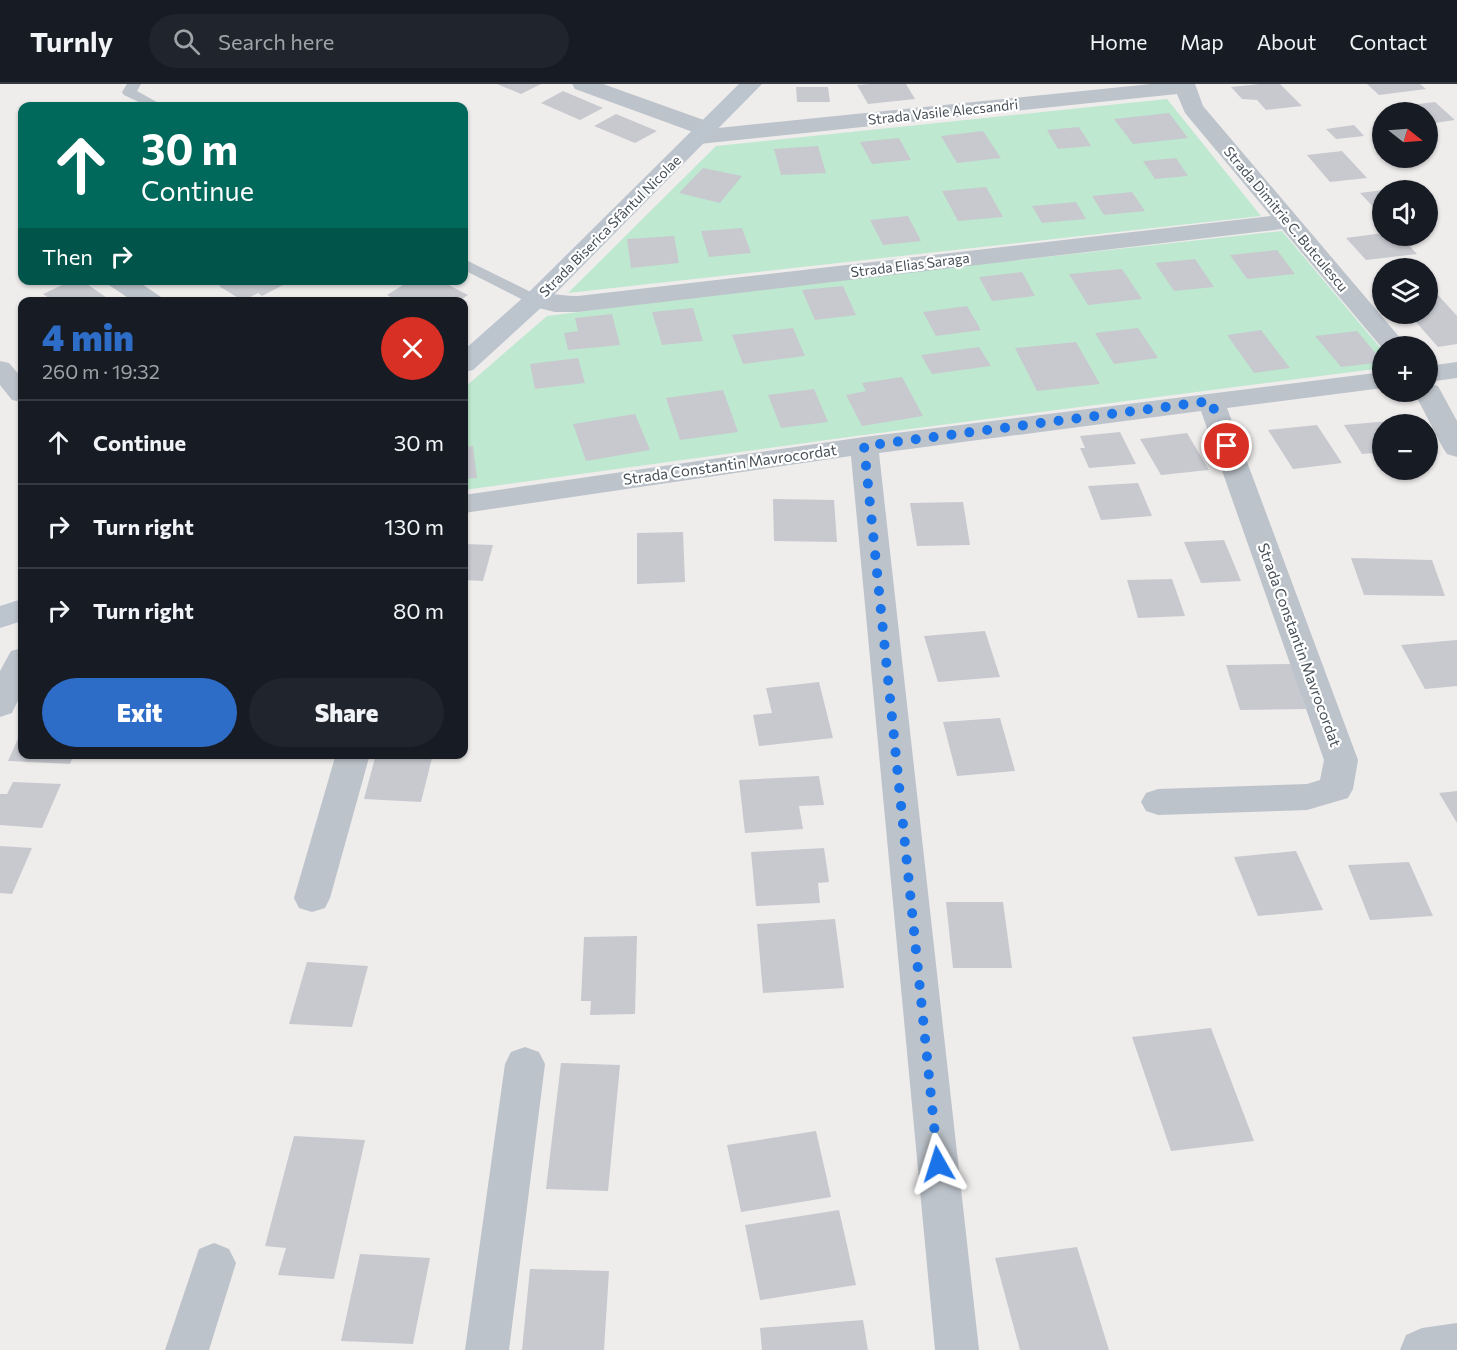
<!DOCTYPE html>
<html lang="en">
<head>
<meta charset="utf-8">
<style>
  :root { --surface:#171b24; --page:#20242c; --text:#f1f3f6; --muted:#9ea1a6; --line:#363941; --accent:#2e6dc7 }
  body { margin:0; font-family:Commissioner,sans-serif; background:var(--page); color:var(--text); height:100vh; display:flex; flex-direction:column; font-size:22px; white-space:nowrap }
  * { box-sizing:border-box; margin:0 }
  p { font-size:20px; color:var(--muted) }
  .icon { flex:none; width:33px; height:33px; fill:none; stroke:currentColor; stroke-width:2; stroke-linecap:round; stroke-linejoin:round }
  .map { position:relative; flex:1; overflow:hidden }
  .side { position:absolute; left:18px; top:213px; width:450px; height:462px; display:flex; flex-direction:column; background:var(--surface); border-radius:12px; box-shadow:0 2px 4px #0004 }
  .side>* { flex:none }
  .hud { position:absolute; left:18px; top:18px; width:450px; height:183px; border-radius:12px; box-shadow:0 2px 4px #0004; background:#00695c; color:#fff; overflow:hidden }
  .needle { width:39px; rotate:107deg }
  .controls { position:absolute; left:1372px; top:18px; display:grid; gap:12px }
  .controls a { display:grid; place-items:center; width:66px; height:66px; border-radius:50%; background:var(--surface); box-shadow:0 2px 4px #0004; font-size:30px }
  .pin { position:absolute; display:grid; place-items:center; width:51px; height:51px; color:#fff; margin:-26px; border:3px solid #fff; border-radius:50%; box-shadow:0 2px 6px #0007 }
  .me { position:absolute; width:66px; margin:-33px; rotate:354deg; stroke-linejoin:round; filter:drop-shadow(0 0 4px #0008) }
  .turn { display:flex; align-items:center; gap:21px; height:126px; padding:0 24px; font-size:27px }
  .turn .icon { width:78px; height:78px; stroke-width:2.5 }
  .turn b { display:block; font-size:42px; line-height:51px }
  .then { display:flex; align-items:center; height:57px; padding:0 24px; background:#0003; gap:12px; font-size:22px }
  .round { display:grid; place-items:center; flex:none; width:63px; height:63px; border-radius:32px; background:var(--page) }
  .head { display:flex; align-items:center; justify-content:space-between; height:102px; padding:0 24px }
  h1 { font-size:36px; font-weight:800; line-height:45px; color:var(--accent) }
  .cta { display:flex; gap:12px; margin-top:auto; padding:12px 24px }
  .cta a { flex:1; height:69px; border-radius:36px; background:var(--accent); color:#fff; font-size:24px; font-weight:800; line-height:69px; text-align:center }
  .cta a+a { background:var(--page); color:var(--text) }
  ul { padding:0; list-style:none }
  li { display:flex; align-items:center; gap:18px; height:84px; padding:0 24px; border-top:2px solid var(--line) }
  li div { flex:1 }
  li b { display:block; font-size:22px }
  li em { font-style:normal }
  header { display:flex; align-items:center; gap:36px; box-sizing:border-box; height:84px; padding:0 30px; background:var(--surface); border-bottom:2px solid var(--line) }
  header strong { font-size:28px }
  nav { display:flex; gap:33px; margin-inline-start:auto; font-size:21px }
  .search { width:420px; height:54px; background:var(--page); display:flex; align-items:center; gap:15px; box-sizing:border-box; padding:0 21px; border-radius:33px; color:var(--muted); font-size:22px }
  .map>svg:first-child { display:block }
  .green { fill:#bfe8d0 }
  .building { fill:#c7c9cf }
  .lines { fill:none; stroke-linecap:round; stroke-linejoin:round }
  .lane { fill:#bcc3ca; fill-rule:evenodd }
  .street { fill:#bcc3ca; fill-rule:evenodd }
  .secondary { fill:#bcc4ce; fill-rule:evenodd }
  .route { stroke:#1a73e8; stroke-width:10; stroke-dasharray:0 18 }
  .labels { text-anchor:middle; stroke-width:4.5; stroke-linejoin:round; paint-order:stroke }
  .far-street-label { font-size:14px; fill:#474f57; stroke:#fff }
  .street-label { font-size:15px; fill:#474f57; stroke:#fff }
</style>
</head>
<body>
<header>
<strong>Turnly</strong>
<div class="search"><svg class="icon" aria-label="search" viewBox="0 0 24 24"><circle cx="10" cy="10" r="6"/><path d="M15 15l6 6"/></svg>Search here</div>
<nav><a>Home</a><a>Map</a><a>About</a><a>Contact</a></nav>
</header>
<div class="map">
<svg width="1457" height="1266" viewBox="0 0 1457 1266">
  <rect width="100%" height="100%" fill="#efecec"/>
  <!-- green -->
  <g class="green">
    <path d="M1167,15l94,117 -693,77 148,-147z"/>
    <path d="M1282,147l101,120v17l-527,68 -392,54v-102l83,-72 244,-31z"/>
  </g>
  <!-- building -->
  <g class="building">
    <path d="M497,0h44l-20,10z"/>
    <path d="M870,0h36l9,15 -47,5 -11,-19z"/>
    <path d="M1260,0h20l22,22 -36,4 -9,-10 -15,-1 -11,-12z"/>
    <path d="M1367,0h53l6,5 -47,6z"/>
    <path d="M796,3h32l2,15h-33z"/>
    <path d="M563,7l40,17 -23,12 -39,-17z"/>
    <path d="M1435,18l20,18 -27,4v-12h-29l-5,-5z"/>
    <path d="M1169,29l19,25 -55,6 -19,-25z"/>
    <path d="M616,30l41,17 -22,12 -41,-17z"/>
    <path d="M1354,41l10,11 -28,3 -10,-10z"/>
    <path d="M1079,43l12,19 -33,3 -11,-19z"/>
    <path d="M983,47l18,27 -44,5 -16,-27z"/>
    <path d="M899,54l12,22 -39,4 -12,-22z"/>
    <path d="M818,62l8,27 -45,2 -7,-26z"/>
    <path d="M1342,67l25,27 -37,4 -23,-27z"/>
    <path d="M1176,74l12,18 -33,3 -12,-18z"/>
    <path d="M703,84l39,8 -22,27 -41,-10z"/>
    <path d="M986,103l17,30 -45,4 -16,-30z"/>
    <path d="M1383,106v24h-3l-20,-21z"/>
    <path d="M1132,108l13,19 -41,4 -12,-19z"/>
    <path d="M1076,118l10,17 -44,4 -10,-17z"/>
    <path d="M908,132l13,25 -38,4 -13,-25z"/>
    <path d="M742,144l9,25 -42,4 -8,-26z"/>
    <path d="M1383,149v3h17l17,18 -51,6 -20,-22z"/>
    <path d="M674,152l5,27 -48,5 -4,-29z"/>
    <path d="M1277,166l18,24 -48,5 -17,-24z"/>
    <path d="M1195,175l19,28 -40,4 -19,-28z"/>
    <path d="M1122,185l20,30 -54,6 -19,-31z"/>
    <path d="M1022,188l13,24 -43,5 -13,-24z"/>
    <path d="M73,196h8l29,20 -55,2 -12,-8z"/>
    <path d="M231,196h51l5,3 -25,13 -4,-3 -15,8 -24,-15z"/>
    <path d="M411,196h28l29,15 -11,7h-57l-13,-7z"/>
    <path d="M1428,200l29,32v28l-19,3 -29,-33h19z"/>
    <path d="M843,202l13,29 -41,5 -13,-30z"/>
    <path d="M967,222l14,24 -45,6 -13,-24z"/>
    <path d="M693,224l10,33 -41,4 -10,-33z"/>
    <path d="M612,230l8,31 -52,5 -4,-17 14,-2 -3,-13z"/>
    <path d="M793,244l12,28 -62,8 -11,-29z"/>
    <path d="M1138,244l20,30 -44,6 -19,-31z"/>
    <path d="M1261,246l29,38 -36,5 -27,-38z"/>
    <path d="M1357,247l26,31 -42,5 -26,-31z"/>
    <path d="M1076,258l24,42 -63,7 -22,-43z"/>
    <path d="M979,263l12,19 -59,8 -11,-19z"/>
    <path d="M578,274l7,25 -50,6 -5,-25z"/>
    <path d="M902,293l21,39 -61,10 -16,-31 20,-4 -4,-8z"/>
    <path d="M814,305l14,33 -47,6 -13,-33z"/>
    <path d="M723,306l15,42 -58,8 -14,-42z"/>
    <path d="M635,330l15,36 -64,11 -13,-37z"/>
    <path d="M1401,336l3,4h-21v28l-21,2 -18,-29z"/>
    <path d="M1317,341l25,38 -49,6 -25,-39z"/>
    <path d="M1120,348l16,32 -47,4 -9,-20h5l-5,-12z"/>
    <path d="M1187,349l22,37 -48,5 -21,-36z"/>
    <path d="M473,362l4,32 -13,1v-32z"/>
    <path d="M1138,399l14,33 -51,4 -13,-34z"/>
    <path d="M773,415l61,1 3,42 -63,-1z"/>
    <path d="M963,418l7,43 -53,1 -7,-43z"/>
    <path d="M683,448l2,50 -48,2v-51z"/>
    <path d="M1224,456l17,41 -40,2 -17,-41z"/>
    <path d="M464,460l29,1 -10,36 -19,-1z"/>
    <path d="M1351,474l81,2 13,36 -81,-1z"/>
    <path d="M1172,495l13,37 -47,2 -11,-38z"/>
    <path d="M985,547l15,46 -62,5 -14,-46z"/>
    <path d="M1457,556v46l-32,3 -24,-44z"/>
    <path d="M1291,580l15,45 -66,1 -14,-45z"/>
    <path d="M819,598l14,56 -74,8 -6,-31 19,-2 -6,-25z"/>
    <path d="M1000,634l15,53 -58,5 -14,-54z"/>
    <path d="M22,646v24h52l-4,10 -62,-3z"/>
    <path d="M376,670h57l-12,48 -57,-3z"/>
    <path d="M819,692l5,29 -25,1 4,23 -58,4 -6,-53z"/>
    <path d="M13,698l48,2 -19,44 -42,-3v-31h7z"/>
    <path d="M1457,707v32l-18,-30z"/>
    <path d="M0,762l32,2 -20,46 -12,-1z"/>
    <path d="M824,764l5,34 -11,1 2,20 -64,3 -5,-54z"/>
    <path d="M1296,767l27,59 -65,6 -24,-59z"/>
    <path d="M1409,778l24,54 -63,4 -22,-55z"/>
    <path d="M946,818h57l9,66h-59z"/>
    <path d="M835,835l9,69 -81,5 -6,-69z"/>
    <path d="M637,852l-2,78 -45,1 1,-14h-10l3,-64z"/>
    <path d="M307,878l61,4 -16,61 -63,-3z"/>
    <path d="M1211,944l43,113 -83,10 -39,-114z"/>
    <path d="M561,979l59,2 -12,126 -62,-2z"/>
    <path d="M816,1047l15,66 -90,15 -14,-67z"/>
    <path d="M294,1052l71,4 -31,139 -56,-4 8,-27 -21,-2z"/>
    <path d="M839,1126l17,75 -96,15 -15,-75z"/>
    <path d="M1077,1163l32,103h-89l-25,-92z"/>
    <path d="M360,1170l70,4 -17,86 -72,-3z"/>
    <path d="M530,1185l79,2 -5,79h-82z"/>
    <path d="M863,1236l5,30h-106l-2,-22z"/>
  </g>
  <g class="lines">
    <!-- lane -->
    <g class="lane">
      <path d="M127,0h14l-4,7 27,15h-17l-23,-11 -2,-3z"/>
      <path d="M464,175l77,38 2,3 -8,5 -6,-2 -65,-33z"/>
    </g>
    <!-- street -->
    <g class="street">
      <path d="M572,0h31l112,40 3,4 433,-44h44l8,22 204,240h-24v3l-101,-120 -704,83h-23l-29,-7 -4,-5 4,-5c16,-4 35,1 52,1l693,-80 -86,-103 -8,-19 -478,50 -8,-2 -3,-5 5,-5 -118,-43z"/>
      <path d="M106,196h30l25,17 3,5h-30l-25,-17z"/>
      <path d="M0,277l9,2 13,15v24l-10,-2 -12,-15z"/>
      <path d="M1457,278v16l-29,4v-16z"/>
      <path d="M1383,288v16l-156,20 131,352 -5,29 -5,9 -41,12 -149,5 -12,-4 -5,-9 5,-9 12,-4 149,-5 13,-4 4,-20 -123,-349 -322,42 100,897h-44l-84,-894 -387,57v-18l400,-58z"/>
      <path d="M1428,300l10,2 19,35v36l-10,-3 -4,-6 -29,-56h14z"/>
      <path d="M22,564v44l-10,21 -12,4v-46l11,-20z"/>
      <path d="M336,670h34l-40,144 -5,10 -13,4 -13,-4 -5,-10z"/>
      <path d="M525,963l14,5 6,12 -36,286h-44l40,-286 6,-12z"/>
      <path d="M214,1159l15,6 7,14 -27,87h-44l34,-101z"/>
      <path d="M1457,1239v27h-57l6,-15 16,-7z"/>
    </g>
    <!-- secondary -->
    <g class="secondary">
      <path d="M739,0h23l-218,221 -71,65 -9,2v-22l62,-55z"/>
      <path d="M22,515v22l-22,7v-22z"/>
    </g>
  </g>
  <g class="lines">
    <!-- route -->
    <path class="route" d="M938,1080l-74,-718 347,-45 16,45"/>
  </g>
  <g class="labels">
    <!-- far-street labels -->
    <g class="far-street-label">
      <text transform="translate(943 28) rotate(-6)" y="5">Strada Vasile Alecsandri</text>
      <text transform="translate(1286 135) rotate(50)" y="5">Strada Dimitrie C. Butculescu</text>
      <text transform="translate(610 142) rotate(-45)" y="5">Strada Biserica Sfântul Nicolae</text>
      <text transform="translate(910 181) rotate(-7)" y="5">Strada Elias Saraga</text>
    </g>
    <!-- street labels -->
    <g class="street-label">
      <text transform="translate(730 381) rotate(-8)" y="5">Strada Constantin Mavrocordat</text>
      <text transform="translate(1299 561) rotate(70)" y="5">Strada Constantin Mavrocordat</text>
    </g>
  </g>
</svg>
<div class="controls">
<a><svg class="needle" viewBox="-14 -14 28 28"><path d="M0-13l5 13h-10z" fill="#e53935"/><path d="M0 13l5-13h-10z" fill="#9ea1a6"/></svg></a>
<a><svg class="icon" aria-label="sound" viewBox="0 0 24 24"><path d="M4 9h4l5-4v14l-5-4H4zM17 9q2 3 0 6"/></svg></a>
<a><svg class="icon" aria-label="layers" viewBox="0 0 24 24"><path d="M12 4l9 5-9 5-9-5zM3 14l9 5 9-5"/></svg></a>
<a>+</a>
<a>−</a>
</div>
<div class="pin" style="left:1227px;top:362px;background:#d93025"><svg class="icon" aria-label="arrive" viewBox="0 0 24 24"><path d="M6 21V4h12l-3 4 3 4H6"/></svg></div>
<svg class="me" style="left:938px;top:1080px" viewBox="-20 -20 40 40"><path d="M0-17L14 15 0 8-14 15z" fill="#1a73e8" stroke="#fff" stroke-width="4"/></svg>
<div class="hud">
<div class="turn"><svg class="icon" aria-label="ahead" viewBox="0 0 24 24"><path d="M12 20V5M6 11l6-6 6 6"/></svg><div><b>30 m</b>Continue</div></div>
<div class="then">Then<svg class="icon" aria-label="right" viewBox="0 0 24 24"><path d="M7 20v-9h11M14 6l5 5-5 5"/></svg></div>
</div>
<section class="side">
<div class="head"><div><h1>4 min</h1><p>260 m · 19:32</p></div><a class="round" style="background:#d93025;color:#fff"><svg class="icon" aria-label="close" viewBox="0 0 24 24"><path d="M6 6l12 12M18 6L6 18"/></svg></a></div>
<ul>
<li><svg class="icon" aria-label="ahead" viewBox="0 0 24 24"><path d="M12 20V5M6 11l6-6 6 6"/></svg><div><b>Continue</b></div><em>30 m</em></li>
<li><svg class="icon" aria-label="right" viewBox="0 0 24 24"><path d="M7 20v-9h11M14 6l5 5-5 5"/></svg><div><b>Turn right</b></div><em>130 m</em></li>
<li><svg class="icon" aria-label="right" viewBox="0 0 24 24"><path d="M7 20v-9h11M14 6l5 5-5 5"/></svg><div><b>Turn right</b></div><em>80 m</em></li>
</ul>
<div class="cta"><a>Exit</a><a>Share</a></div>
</section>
</div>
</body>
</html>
